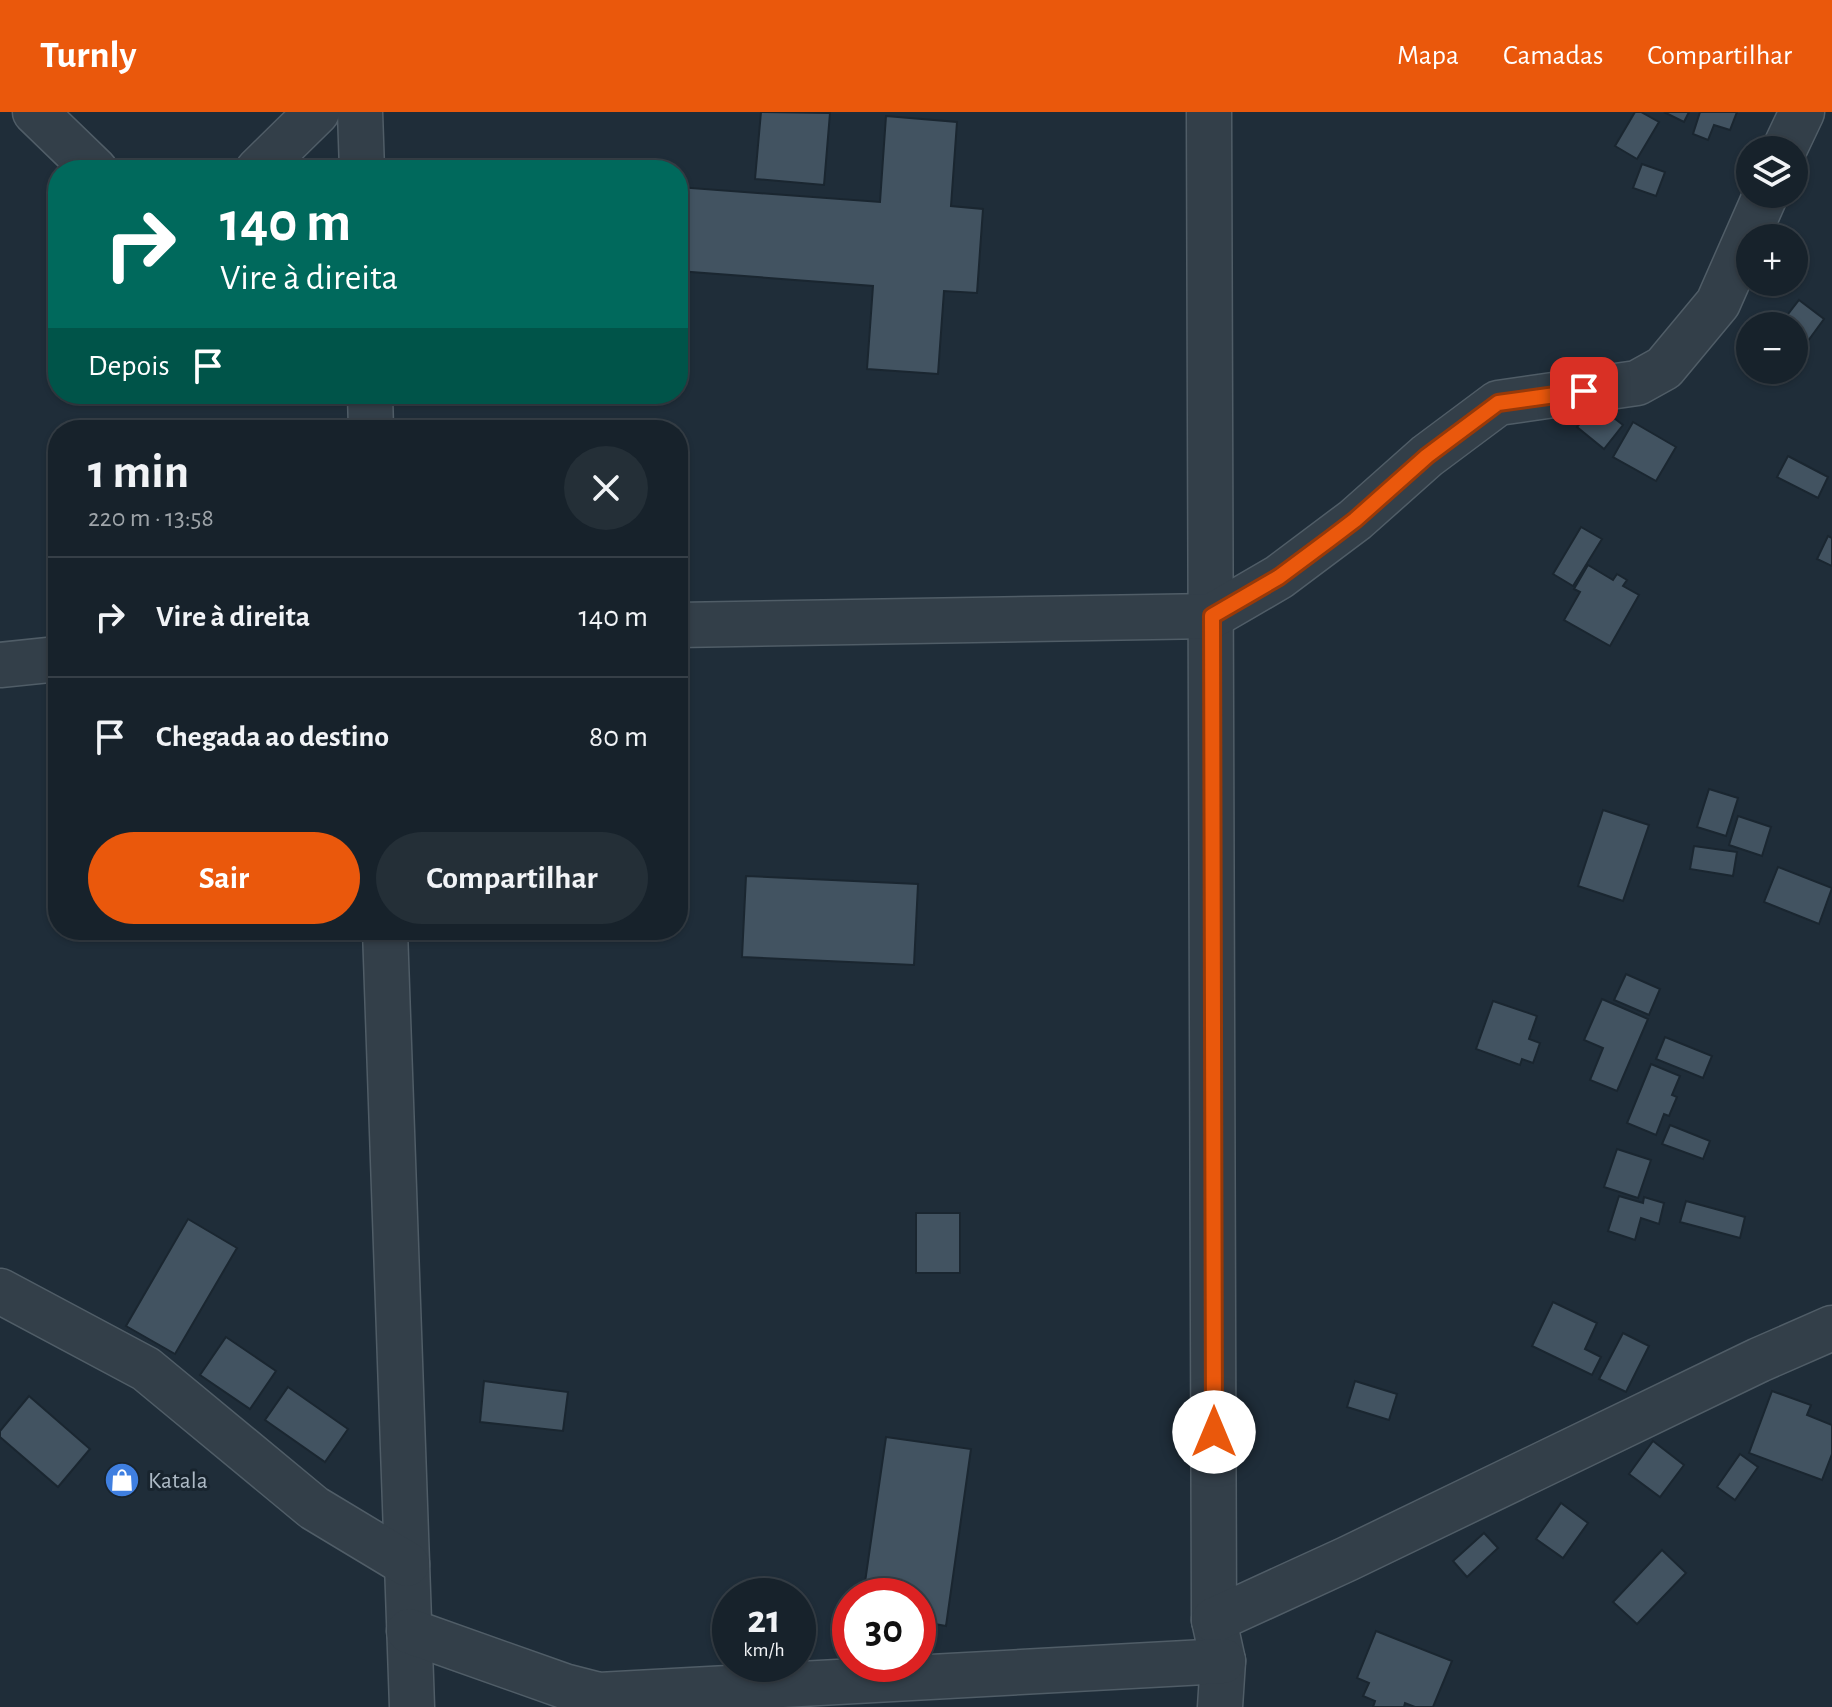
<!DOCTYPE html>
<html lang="pt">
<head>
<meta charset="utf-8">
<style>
  :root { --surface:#17222b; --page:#242f37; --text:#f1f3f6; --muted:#9ea4a9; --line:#363f47; --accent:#ea580c }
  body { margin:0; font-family:"Alegreya Sans",sans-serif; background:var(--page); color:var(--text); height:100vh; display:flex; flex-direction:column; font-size:30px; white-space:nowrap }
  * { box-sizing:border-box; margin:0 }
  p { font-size:26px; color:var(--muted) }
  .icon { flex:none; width:44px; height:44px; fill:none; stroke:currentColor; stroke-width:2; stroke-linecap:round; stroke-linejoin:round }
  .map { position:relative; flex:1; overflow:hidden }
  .sheet { position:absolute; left:48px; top:308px; width:640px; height:520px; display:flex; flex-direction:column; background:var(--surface); border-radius:32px; box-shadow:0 2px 6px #0004,0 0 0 2px var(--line) }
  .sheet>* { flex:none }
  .hud { position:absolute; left:48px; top:48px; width:640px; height:244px; border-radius:32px; box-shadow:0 2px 6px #0004,0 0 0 2px var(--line); background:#00695c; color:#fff; overflow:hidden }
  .fabs { position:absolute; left:1736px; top:24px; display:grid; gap:16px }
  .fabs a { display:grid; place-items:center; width:72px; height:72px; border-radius:50%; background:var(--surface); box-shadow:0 2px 6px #0004,0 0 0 2px var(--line); font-size:40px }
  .speed { position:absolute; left:712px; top:1466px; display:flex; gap:16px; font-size:40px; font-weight:700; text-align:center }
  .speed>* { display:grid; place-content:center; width:104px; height:104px; border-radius:50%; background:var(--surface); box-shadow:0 2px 6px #0004,0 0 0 2px var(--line); line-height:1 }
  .speed small { font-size:20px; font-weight:400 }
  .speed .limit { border:12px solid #d22; background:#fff; color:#111 }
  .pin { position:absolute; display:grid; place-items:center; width:68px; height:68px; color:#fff; margin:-34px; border-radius:16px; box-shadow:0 4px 12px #0006 }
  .me { position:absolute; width:88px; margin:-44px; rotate:0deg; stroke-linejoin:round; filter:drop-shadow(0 0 6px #0008) }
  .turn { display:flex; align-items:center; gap:28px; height:168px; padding:0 40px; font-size:36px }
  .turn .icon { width:104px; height:104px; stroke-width:2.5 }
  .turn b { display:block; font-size:56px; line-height:68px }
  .then { display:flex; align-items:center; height:76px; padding:0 40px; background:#0003; gap:16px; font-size:30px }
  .round { display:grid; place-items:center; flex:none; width:84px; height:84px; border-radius:42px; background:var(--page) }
  .headline { display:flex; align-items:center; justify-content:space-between; height:136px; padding:0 40px }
  h1 { font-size:48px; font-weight:700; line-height:60px }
  .primary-button { display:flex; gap:16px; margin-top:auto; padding:16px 40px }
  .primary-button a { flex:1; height:92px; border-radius:48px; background:var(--accent); color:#fff; font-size:32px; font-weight:700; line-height:92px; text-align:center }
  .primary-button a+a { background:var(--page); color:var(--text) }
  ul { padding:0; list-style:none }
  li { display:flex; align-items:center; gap:24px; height:120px; padding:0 40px; border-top:2px solid var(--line) }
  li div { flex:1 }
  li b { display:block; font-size:30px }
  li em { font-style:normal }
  header { display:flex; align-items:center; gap:48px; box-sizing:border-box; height:112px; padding:0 40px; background:var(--accent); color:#fff }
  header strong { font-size:38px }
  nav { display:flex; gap:44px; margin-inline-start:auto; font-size:28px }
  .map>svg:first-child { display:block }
  .building { fill:#425361; stroke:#1a2630; stroke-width:2 }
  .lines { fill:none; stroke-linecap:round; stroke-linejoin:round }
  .minor-casing { stroke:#505d67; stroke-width:47 }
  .minor { stroke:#333f49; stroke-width:44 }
  .route-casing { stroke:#983908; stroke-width:20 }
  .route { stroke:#ea580c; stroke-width:14 }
  .labels { text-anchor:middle; stroke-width:6; stroke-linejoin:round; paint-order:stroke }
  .poi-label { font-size:24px; fill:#adbac6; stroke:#18242e; text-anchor:start }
</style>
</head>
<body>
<header>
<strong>Turnly</strong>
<nav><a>Mapa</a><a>Camadas</a><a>Compartilhar</a></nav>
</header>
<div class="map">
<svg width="1832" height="1595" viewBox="0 0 1832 1595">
  <rect width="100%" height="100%" fill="#1f2d39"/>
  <!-- building -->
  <g class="building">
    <path d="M761,0l69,1 -6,72 -69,-6z"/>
    <path d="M1635,0h6l18,10 -22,37 -22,-13z"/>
    <path d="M1664,0h25l-5,10z"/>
    <path d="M1700,0h37l-7,18 -16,-5 -6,15 -15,-6z"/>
    <path d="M886,4l71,6 -6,84 32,3 -6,84 -33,-2 -6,83 -71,-5 6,-83 -195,-15v-84l202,15z"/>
    <path d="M1642,52l23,8 -9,24 -23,-8z"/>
    <path d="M1799,188l25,19 -30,41v-34h-15l-4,-3 5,-8 5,3z"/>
    <path d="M1596,292l27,21 -19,24 -27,-22z"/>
    <path d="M1633,310l43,25 -20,34 -43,-24z"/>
    <path d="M1788,344l40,21 -10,21 -41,-21z"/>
    <path d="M1581,415l21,12 -29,47 -20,-12z"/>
    <path d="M1828,424l4,2v28l-15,-7z"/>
    <path d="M1588,453l25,15 4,-6 10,6 -4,6 16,9 -29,51 -46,-26 16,-28 -6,-3z"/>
    <path d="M1709,677l29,9 -12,38 -29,-9z"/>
    <path d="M1603,698l46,15 -26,76 -45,-15z"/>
    <path d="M1738,704l33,11 -9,29 -33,-11z"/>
    <path d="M1694,734l43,6 -4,24 -43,-7z"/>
    <path d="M1778,755l54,21 -13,36 -55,-22z"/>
    <path d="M746,764l172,8 -4,81 -172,-8z"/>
    <path d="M1626,862l34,15 -11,26 -35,-15z"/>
    <path d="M1602,887l46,20 -31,72 -27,-11 13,-32 -19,-8z"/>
    <path d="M1493,889l44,15 -8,23 11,4 -7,20 -11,-4 -2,6 -44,-16z"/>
    <path d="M1665,925l47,19 -9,22 -47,-19z"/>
    <path d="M1651,952l29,12 -8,19 5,2 -8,19 -5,-2 -8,21 -29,-12z"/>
    <path d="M1670,1013l40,16 -7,18 -41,-15z"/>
    <path d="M1617,1037l34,11 -13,38 -34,-11z"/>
    <path d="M1619,1084l24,7 1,-6 20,6 -5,21 -18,-6 -6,22 -27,-9z"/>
    <path d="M1686,1089l59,16 -5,21 -60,-16z"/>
    <rect x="916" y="1101" width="44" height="60"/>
    <path d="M188,1107l49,29 -62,106 -49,-28z"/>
    <path d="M1553,1190l44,21 -12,26 16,8 -9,18 -60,-29z"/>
    <path d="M1623,1221l26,13 -23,46 -27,-13z"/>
    <path d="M226,1225l50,34 -26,38 -50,-34z"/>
    <path d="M484,1269l84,11 -5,39 -83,-9z"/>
    <path d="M1355,1269l42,13 -8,26 -42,-13z"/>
    <path d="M288,1275l60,42 -23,33 -60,-42z"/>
    <path d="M1772,1279l39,14 -4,10 25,10v29l-10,26 -73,-27z"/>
    <path d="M29,1284l61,53 -32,38 -58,-50v-6z"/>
    <path d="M886,1325l85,12 -25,177 -28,-5v-25h-55z"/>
    <path d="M1653,1329l31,24 -24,32 -31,-23z"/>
    <path d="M1740,1342l18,13 -23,33 -18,-13z"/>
    <path d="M1561,1391l27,20 -25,35 -27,-19z"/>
    <path d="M1484,1421l14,15 -31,29 -14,-16z"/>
    <path d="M1662,1438l24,23 -49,51 -24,-22z"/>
    <path d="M1376,1519l76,30 -19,46h-18l-10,-4 -1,4h-31l2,-6 -12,-5 6,-13 -12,-5z"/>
  </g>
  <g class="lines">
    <!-- minor casing -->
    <g class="minor-casing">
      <g id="minor">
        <path d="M35,0l60,58"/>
        <path d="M360,0l2,58"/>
        <path d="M1209,0l5,1508 9,41 -3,46"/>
        <path d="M1784,38l18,-38"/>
        <path d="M258,58l59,-58"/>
        <path d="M370,282l1,36"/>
        <path d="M678,513l534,-9 67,-39 76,-57 72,-64 71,-53 139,-20 27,-15 54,-65 48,-109"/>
        <path d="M0,553l58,-6"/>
        <path d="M385,818l27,777"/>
        <path d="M0,1179l146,78 168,139 93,56"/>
        <path d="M1214,1508l133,-61 412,-199 73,-32"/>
        <path d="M409,1519l155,55 35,9 624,-34"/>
      </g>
    </g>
    <!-- minor -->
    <use href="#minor" class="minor"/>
  </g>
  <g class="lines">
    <!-- route casing -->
    <g class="route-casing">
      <path id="route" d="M1214,1320l-2,-816 67,-39 51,-38 25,-19 72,-64 71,-53 86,-12"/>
    </g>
    <!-- route -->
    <use href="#route" class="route"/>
  </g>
  <!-- icons -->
  <defs>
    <g id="shop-disc" transform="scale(1.8)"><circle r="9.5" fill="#3f7fe0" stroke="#18242e"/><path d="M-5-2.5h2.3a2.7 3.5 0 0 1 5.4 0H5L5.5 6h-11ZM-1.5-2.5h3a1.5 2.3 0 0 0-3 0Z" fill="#fff"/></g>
  </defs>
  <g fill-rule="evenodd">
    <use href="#shop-disc" x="122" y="1368"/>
  </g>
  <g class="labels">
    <!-- poi labels -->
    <g class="poi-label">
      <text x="148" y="1376">Katala</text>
    </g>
  </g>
</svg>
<div class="fabs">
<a><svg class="icon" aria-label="layers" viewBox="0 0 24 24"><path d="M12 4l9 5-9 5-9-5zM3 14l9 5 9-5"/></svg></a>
<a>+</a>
<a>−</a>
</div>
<div class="speed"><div>21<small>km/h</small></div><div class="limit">30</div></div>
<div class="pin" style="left:1584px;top:279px;background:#d93025"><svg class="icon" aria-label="arrive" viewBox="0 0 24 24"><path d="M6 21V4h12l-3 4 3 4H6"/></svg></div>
<svg class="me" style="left:1214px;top:1320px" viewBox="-20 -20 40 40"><circle r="19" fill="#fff"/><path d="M0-13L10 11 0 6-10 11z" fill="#ea580c"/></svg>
<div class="hud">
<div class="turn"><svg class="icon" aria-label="right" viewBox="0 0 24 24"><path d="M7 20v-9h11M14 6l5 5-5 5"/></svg><div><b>140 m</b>Vire à direita</div></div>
<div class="then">Depois<svg class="icon" aria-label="arrive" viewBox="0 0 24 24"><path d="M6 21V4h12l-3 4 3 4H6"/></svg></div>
</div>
<section class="sheet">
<div class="headline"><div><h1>1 min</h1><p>220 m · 13:58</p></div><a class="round"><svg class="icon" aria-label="close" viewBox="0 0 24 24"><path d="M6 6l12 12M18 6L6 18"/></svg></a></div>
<ul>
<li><svg class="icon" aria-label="right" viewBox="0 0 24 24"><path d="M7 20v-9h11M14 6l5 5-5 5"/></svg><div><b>Vire à direita</b></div><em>140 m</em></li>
<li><svg class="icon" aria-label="arrive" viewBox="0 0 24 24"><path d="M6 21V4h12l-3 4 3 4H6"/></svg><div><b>Chegada ao destino</b></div><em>80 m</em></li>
</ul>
<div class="primary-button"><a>Sair</a><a>Compartilhar</a></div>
</section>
</div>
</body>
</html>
